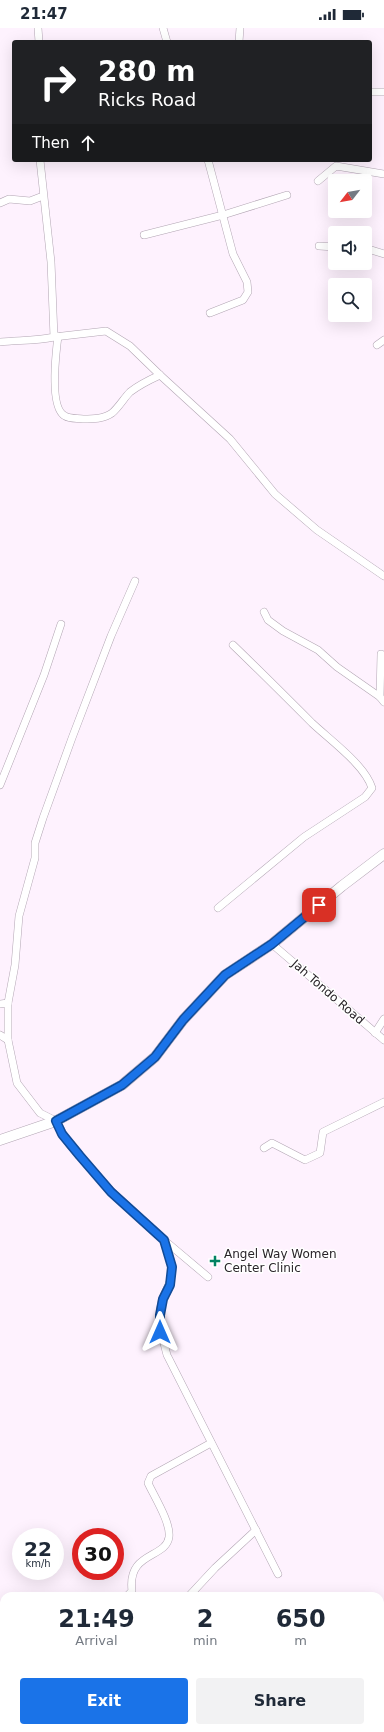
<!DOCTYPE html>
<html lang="en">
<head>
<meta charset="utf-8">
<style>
  :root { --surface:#fff; --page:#f2f2f3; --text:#1f2937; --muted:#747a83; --accent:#1a73e8 }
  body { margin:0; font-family:"DejaVu Sans",sans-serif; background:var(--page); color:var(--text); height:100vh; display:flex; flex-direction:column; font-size:15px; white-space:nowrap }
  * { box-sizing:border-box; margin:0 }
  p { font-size:13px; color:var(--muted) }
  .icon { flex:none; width:22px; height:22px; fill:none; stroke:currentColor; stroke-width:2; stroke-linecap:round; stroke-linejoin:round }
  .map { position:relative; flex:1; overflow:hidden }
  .side { position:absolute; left:0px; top:1564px; width:384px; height:140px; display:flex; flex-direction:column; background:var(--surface); border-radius:12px 12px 0 0; box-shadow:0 4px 16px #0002 }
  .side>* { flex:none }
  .guide { position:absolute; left:12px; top:12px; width:360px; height:122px; border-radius:4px; box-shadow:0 4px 16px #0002; background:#202124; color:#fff; overflow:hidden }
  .needle { width:26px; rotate:239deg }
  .fabs { position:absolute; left:328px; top:146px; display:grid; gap:8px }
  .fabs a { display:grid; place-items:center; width:44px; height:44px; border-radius:4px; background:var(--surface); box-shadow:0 4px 16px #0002; font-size:20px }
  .speed { position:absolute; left:12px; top:1500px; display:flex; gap:8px; font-size:20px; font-weight:700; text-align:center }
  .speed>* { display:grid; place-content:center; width:52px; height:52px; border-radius:50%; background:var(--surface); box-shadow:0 4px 16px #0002; line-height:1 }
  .speed small { font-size:10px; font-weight:400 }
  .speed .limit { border:6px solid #d22; background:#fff; color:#111 }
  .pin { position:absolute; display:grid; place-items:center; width:34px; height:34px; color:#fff; margin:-17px; border-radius:8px; box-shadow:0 2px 6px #0006 }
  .me { position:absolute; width:44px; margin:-22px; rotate:0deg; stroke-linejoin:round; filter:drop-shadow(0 0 3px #0008) }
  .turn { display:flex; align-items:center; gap:14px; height:84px; padding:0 20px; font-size:18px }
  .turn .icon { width:52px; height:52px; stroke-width:2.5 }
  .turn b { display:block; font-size:28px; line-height:34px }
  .then { display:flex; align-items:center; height:38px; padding:0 20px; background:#0003; gap:8px; font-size:15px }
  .eta { display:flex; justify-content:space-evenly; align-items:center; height:68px; text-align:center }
  .eta b { font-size:24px; font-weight:600; line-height:28px }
  .primary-button { display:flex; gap:8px; margin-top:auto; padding:8px 20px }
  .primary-button a { flex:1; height:46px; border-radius:4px; background:var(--accent); color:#fff; font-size:16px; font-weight:600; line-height:46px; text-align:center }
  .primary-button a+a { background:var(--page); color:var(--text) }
  .status { display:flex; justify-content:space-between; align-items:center; height:28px; padding:0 20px; background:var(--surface); direction:ltr }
  .status svg { height:11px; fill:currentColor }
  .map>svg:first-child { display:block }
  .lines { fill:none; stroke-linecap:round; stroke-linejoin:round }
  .street-casing { stroke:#b2a5b3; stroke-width:8 }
  .secondary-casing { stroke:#b2a5b3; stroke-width:11 }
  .street { stroke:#fff; stroke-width:7 }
  .secondary { stroke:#fff; stroke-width:10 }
  .route-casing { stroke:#114b97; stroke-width:10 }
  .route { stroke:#1a73e8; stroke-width:7 }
  .poi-dot { fill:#028263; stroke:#fff; stroke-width:1.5 }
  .labels { text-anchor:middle; stroke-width:3; stroke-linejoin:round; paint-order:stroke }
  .street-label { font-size:12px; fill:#292429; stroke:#fff }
  .poi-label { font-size:12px; fill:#292429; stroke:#fff; text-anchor:start }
</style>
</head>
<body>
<div class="status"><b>21:47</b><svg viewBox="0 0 49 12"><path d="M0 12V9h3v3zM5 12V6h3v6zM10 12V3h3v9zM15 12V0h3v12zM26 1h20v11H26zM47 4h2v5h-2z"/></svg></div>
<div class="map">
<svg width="384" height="1704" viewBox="0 0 384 1704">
  <rect width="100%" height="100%" fill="#fef2fe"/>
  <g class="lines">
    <!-- street casing -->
    <g class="street-casing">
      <g id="street">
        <path d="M38,0l1,14"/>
        <path d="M163,0l4,14"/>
        <path d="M239,14l1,-14"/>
        <path d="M370,64h14"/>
        <path d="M208,132l25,94 14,28 1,10 -5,8 -33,13"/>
        <path d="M318,153l18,-15 48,8"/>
        <path d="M0,175l9,-4 21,2 13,-5"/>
        <path d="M144,207l79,-20 64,-20"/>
        <path d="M319,218l16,1"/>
        <path d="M365,220l19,6"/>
        <path d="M58,308c-2,16 -9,72 7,80 5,3 12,2 18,3 10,0 21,0 29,-6 7,-6 12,-15 18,-21 9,-7 19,-12 30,-17"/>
        <path d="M54,309l52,-6 24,15 30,29 70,64 45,55 42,36 67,46"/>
        <path d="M0,314c20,-2 35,-1 54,-5l-3,-75 -11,-102"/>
        <path d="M377,317l7,-5"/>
        <path d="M264,584l4,8 15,11 35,19 19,17 43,30"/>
        <path d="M381,626l-1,43 4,5"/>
        <path d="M0,757l44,-110 17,-51"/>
        <path d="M218,880l86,-71 61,-40 7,-9c-7,-23 -42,-48 -60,-65 -26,-26 -52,-52 -79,-78"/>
        <path d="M272,916l112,96"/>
        <path d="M0,976l8,-1"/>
        <path d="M375,1005l9,-14"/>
        <path d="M0,1007l8,5 9,43 23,30 16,8 13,23 42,47 53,49 44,37"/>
        <path d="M8,1012v-37l7,-38 4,-49 16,-58v-15l8,-25 29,-80 39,-102 24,-55"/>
        <path d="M264,1120l8,-5 33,17 15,-7 3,-21 61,-30"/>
        <path d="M164,1212c2,8 7,18 8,27 1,13 -6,22 -10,33 -5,19 0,36 5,55l111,219"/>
        <path d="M127,1568l5,-5c-5,-40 34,-32 37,-54 2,-14 -15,-41 -21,-54l3,-7 60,-33"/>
        <path d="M189,1568l26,-28 41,-38"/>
      </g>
    </g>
    <!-- secondary casing -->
    <g class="secondary-casing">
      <path id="secondary" d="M0,1112l56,-19 66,-36 33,-28 28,-37 42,-45 47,-31 70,-58 42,-32"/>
    </g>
    <!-- street -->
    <use href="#street" class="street"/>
    <!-- secondary -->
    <use href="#secondary" class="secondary"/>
  </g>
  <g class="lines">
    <!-- route casing -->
    <g class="route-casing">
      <path id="route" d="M160,1304v-17l3,-16 7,-14 2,-18 -8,-27 -53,-48 -31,-36 -18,-22 -6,-13 66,-36 33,-28 28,-37 42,-45 47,-31 47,-39"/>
    </g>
    <!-- route -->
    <use href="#route" class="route"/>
  </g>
  <!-- markers -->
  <path class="poi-dot" d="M213 1227h4v4h4v4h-4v4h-4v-4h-4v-4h4z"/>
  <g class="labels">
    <!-- street labels -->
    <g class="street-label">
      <text transform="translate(328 964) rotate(41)" y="4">Jah Tondo Road</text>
    </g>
    <!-- poi labels -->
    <g class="poi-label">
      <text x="224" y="1230">Angel Way Women<tspan x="224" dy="14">Center Clinic</tspan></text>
    </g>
  </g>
</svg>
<div class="fabs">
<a><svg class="needle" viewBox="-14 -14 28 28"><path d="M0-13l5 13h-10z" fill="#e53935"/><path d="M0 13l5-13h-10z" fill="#747a83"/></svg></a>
<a><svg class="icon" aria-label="sound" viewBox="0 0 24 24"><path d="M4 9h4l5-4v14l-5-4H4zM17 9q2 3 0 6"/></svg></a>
<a><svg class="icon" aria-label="search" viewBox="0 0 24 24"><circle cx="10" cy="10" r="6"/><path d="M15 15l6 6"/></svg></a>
</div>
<div class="speed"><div>22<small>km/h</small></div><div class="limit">30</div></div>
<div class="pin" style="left:319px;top:877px;background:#d93025"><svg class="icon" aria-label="arrive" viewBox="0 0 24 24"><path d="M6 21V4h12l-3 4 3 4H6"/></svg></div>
<svg class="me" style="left:160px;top:1304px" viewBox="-20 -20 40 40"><path d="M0-17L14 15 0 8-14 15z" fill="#1a73e8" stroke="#fff" stroke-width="4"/></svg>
<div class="guide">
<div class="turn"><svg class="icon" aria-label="right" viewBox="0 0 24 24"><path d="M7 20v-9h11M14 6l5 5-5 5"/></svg><div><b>280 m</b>Ricks Road</div></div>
<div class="then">Then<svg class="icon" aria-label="ahead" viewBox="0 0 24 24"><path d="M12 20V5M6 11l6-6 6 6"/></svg></div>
</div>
<section class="side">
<div class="eta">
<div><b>21:49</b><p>Arrival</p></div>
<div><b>2</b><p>min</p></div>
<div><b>650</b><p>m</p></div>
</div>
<div class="primary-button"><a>Exit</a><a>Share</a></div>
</section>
</div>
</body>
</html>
